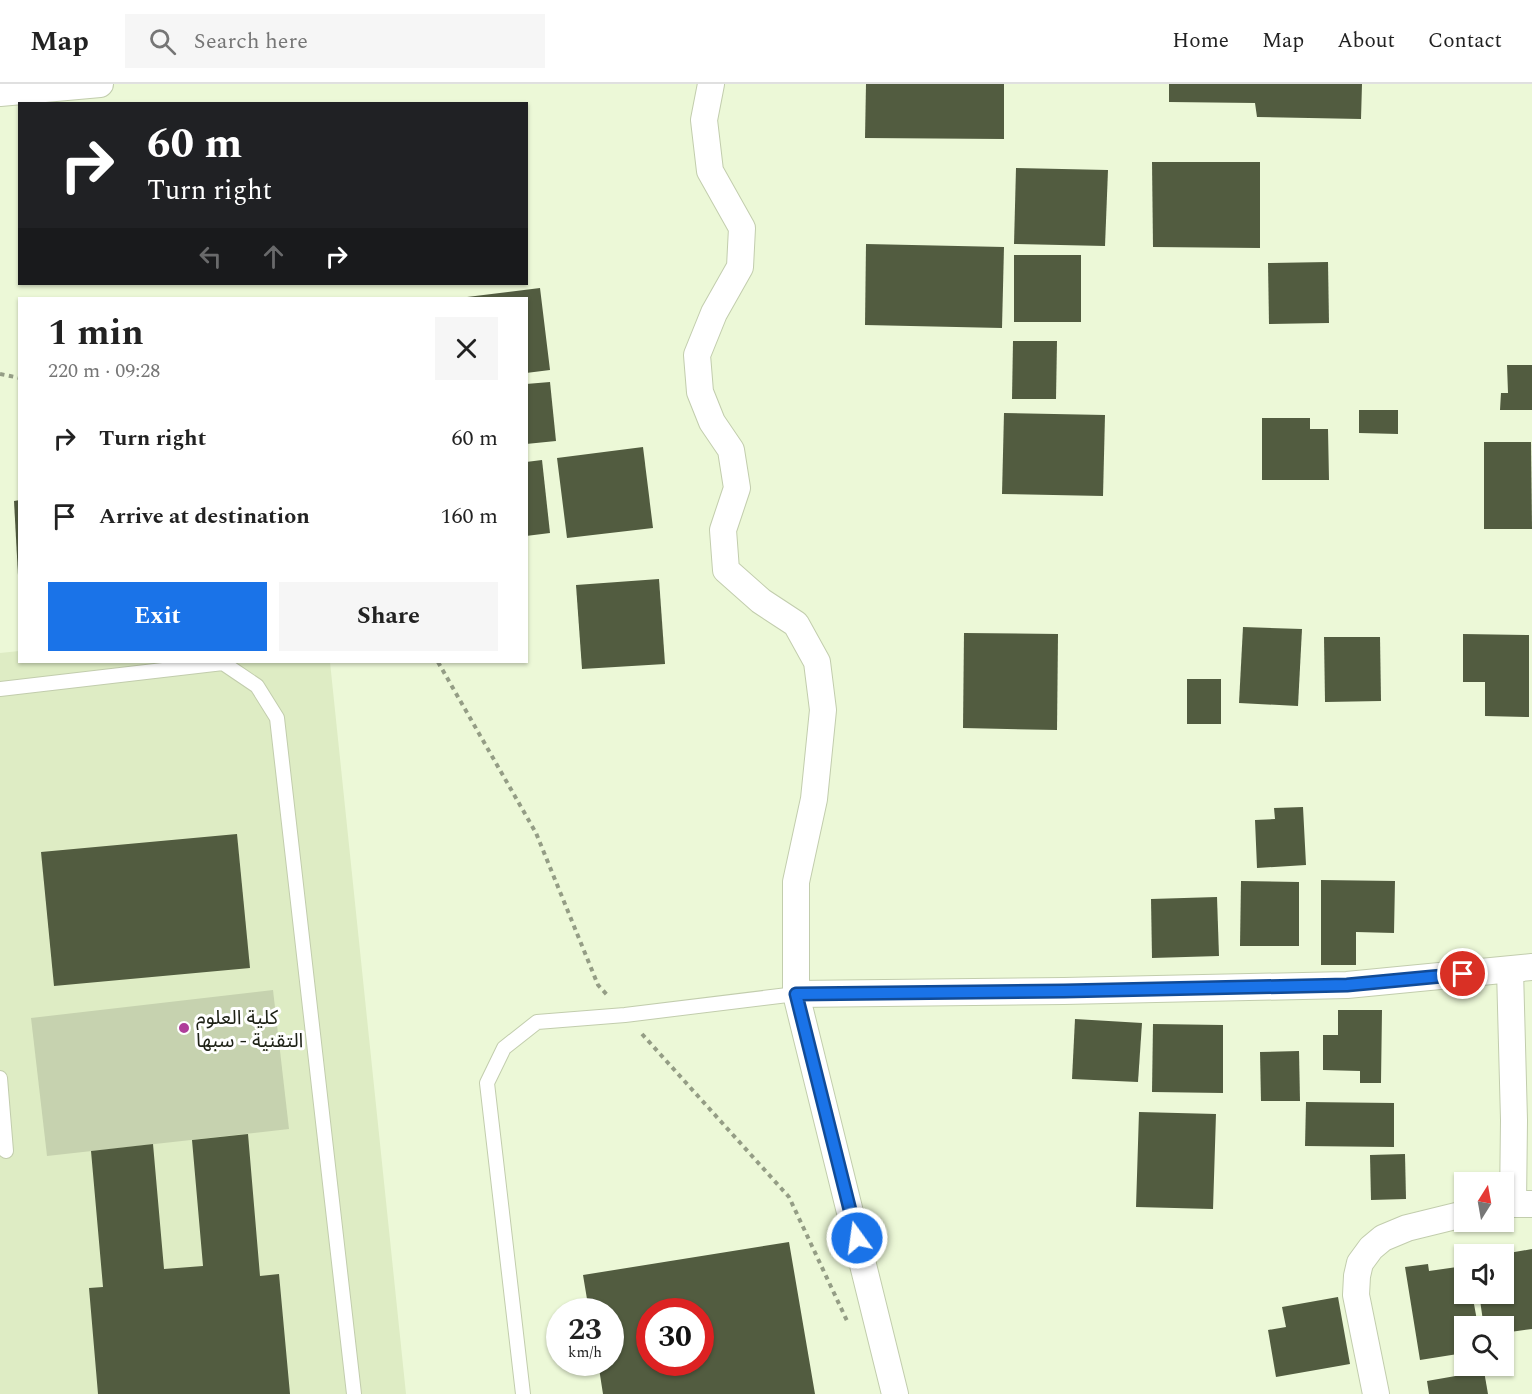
<!DOCTYPE html>
<html lang="en">
<head>
<meta charset="utf-8">
<style>
  :root { --surface:#fff; --page:#f6f6f6; --text:#222; --muted:#767676; --line:#e0e0e0; --accent:#1a73e8 }
  body { margin:0; font-family:Spectral,"Noto Sans Arabic",serif; background:var(--page); color:var(--text); height:100vh; display:flex; flex-direction:column; font-size:22px; white-space:nowrap }
  * { box-sizing:border-box; margin:0 }
  p { font-size:20px; color:var(--muted) }
  .icon { flex:none; width:33px; height:33px; fill:none; stroke:currentColor; stroke-width:2; stroke-linecap:round; stroke-linejoin:round }
  .map { position:relative; flex:1; overflow:hidden }
  .sheet { position:absolute; left:18px; top:213px; width:510px; height:366px; display:flex; flex-direction:column; background:var(--surface); border-radius:0px; box-shadow:0 2px 4px #0004 }
  .sheet>* { flex:none }
  .guide { position:absolute; left:18px; top:18px; width:510px; height:183px; border-radius:0px; box-shadow:0 2px 4px #0004; background:#202124; color:#fff; overflow:hidden }
  .needle { width:39px; rotate:11deg }
  .fabs { position:absolute; left:1454px; top:1088px; display:grid; gap:12px }
  .fabs a { display:grid; place-items:center; width:60px; height:60px; border-radius:0px; background:var(--surface); box-shadow:0 2px 4px #0004; font-size:30px }
  .speed { position:absolute; left:546px; top:1214px; display:flex; gap:12px; font-size:30px; font-weight:700; text-align:center }
  .speed>* { display:grid; place-content:center; width:78px; height:78px; border-radius:50%; background:var(--surface); box-shadow:0 2px 4px #0004; line-height:1 }
  .speed small { font-size:15px; font-weight:400 }
  .speed .limit { border:9px solid #d22; background:#fff; color:#111 }
  .pin { position:absolute; display:grid; place-items:center; width:51px; height:51px; color:#fff; margin:-26px; border:3px solid #fff; border-radius:50%; box-shadow:0 2px 6px #0007 }
  .me { position:absolute; width:66px; margin:-33px; rotate:346deg; stroke-linejoin:round; filter:drop-shadow(0 0 4px #0008) }
  .turn { display:flex; align-items:center; gap:21px; height:126px; padding:0 30px; font-size:27px }
  .turn .icon { width:78px; height:78px; stroke-width:2.5 }
  .turn b { display:block; font-size:42px; line-height:51px }
  .lanes { display:flex; align-items:center; height:57px; padding:0 30px; background:#0003; justify-content:center; gap:30px; direction:ltr }
  .lanes .off { opacity:.35 }
  .round { display:grid; place-items:center; flex:none; width:63px; height:63px; border-radius:0px; background:var(--page) }
  .head { display:flex; align-items:center; justify-content:space-between; height:102px; padding:0 30px }
  h1 { font-size:36px; font-weight:700; line-height:45px }
  .action { display:flex; gap:12px; margin-top:auto; padding:12px 30px }
  .action a { flex:1; height:69px; border-radius:0px; background:var(--accent); color:#fff; font-size:24px; font-weight:700; line-height:69px; text-align:center }
  .action a+a { background:var(--page); color:var(--text) }
  ul { padding:0; list-style:none }
  li { display:flex; align-items:center; gap:18px; height:78px; padding:0 30px }
  li div { flex:1 }
  li b { display:block; font-size:22px }
  li em { font-style:normal }
  header { display:flex; align-items:center; gap:36px; box-sizing:border-box; height:84px; padding:0 30px; background:var(--surface); border-bottom:2px solid var(--line) }
  header strong { font-size:28px }
  nav { display:flex; gap:33px; margin-inline-start:auto; font-size:21px }
  .search { width:420px; height:54px; background:var(--page); display:flex; align-items:center; gap:15px; box-sizing:border-box; padding:0 21px; border-radius:0px; color:var(--muted); font-size:22px }
  .map>svg:first-child { display:block }
  .built { fill:#deecc4 }
  .green { fill:#c6d2af }
  .building { fill:#525c40; fill-rule:evenodd }
  .lines { fill:none; stroke-linecap:round; stroke-linejoin:round }
  .lane-casing { stroke:#c2cdad; stroke-width:16 }
  .street-casing { stroke:#c2cdad; stroke-width:28 }
  .path { stroke:#949d85; stroke-width:4; stroke-dasharray:4.5 4.5; stroke-linecap:butt }
  .lane { stroke:#fff; stroke-width:14 }
  .street { stroke:#fff; stroke-width:26 }
  .route-casing { stroke:#114b97; stroke-width:15 }
  .route { stroke:#1a73e8; stroke-width:10 }
  .poi-dot { fill:#af3e9a; stroke:#fff; stroke-width:2 }
  .labels { text-anchor:middle; stroke-width:6; stroke-linejoin:round; paint-order:stroke }
  .poi-label { font-size:20px; fill:#1e2216; stroke:#fff; text-anchor:start }
</style>
</head>
<body>
<header>
<strong>Map</strong>
<div class="search"><svg class="icon" aria-label="search" viewBox="0 0 24 24"><circle cx="10" cy="10" r="6"/><path d="M15 15l6 6"/></svg>Search here</div>
<nav><a>Home</a><a>Map</a><a>About</a><a>Contact</a></nav>
</header>
<div class="map">
<svg width="1532" height="1310" viewBox="0 0 1532 1310">
  <rect width="100%" height="100%" fill="#ecf8d7"/>
  <!-- built -->
  <path class="built" d="M19,567l1,11h310l76,732h-406v-741z"/>
  <!-- green -->
  <path class="green" d="M273,906l16,139 -242,27 -16,-138z"/>
  <!-- building -->
  <g class="building">
    <path d="M866,0h138v55l-139,-1z"/>
    <path d="M1169,0h193l-1,35 -104,-2 -2,-14 -86,-1z"/>
    <path d="M1152,78h108v86l-107,-1z"/>
    <path d="M1016,84l92,2 -3,76 -91,-2z"/>
    <path d="M866,160l138,3 -2,81 -137,-3z"/>
    <rect x="1014" y="171" width="67" height="67"/>
    <path d="M1328,178l1,61 -60,1 -1,-61z"/>
    <path d="M540,204l10,82 -24,3v-75h-59v-1z"/>
    <path d="M1013,257h44l-1,58h-44z"/>
    <path d="M1507,281h25v45h-32l1,-17h7z"/>
    <path d="M550,298l6,59 -30,3v-60z"/>
    <path d="M1359,326h39v24l-39,-1z"/>
    <path d="M1004,329l101,2 -2,81 -101,-2z"/>
    <path d="M1262,334h48v11h18l1,51h-67z"/>
    <path d="M1484,358h47l1,87h-48z"/>
    <path d="M643,363l10,81 -86,10 -10,-80z"/>
    <path d="M542,376l8,73 -24,3v-74z"/>
    <path d="M20,416v75h-2l-4,-74z"/>
    <path d="M659,495l6,85 -83,5 -6,-84z"/>
    <path d="M1243,543l59,2 -4,77 -59,-3z"/>
    <path d="M964,549l94,1 -1,96 -94,-2z"/>
    <path d="M1463,550l66,1v82l-44,-1v-34h-22z"/>
    <path d="M1324,553h56l1,64 -56,1z"/>
    <rect x="1187" y="595" width="34" height="45"/>
    <path d="M1303,723l3,58 -49,3 -2,-48 20,-1 -1,-11z"/>
    <path d="M237,750l13,134 -196,18 -13,-134z"/>
    <path d="M1321,796l74,1 -1,52 -38,-1v33h-35z"/>
    <path d="M1241,797l58,1v64h-59z"/>
    <path d="M1217,813l2,59 -67,2 -1,-59z"/>
    <path d="M1338,926h44l-1,73h-21v-12l-37,-1v-35h15z"/>
    <path d="M1075,935l67,4 -4,59 -66,-3z"/>
    <path d="M1153,940l70,1v68l-71,-1z"/>
    <path d="M1299,967l1,50h-39l-1,-49z"/>
    <path d="M1306,1018l88,1v44l-89,-1z"/>
    <path d="M1139,1028l77,2 -3,95 -77,-2z"/>
    <path d="M248,1050l12,142 19,-2 11,120h-192l-9,-106 14,-1 -12,-136 62,-7 11,125 39,-3 -11,-126z"/>
    <path d="M1405,1070l1,45 -35,1 -1,-45z"/>
    <path d="M789,1158l26,152h-212l-5,-32h12v-51h-21l-6,-36zM650,1227h50v51h-50z"/>
    <path d="M1532,1165v80l-29,4v-7h-14l-1,-6 -5,1 -4,-28h24v-39z"/>
    <path d="M1428,1180l1,7 35,-5v27h8l6,33h-14v27l-44,7 -15,-93z"/>
    <path d="M1338,1213l12,67 -74,13 -8,-47 18,-3 -4,-20z"/>
    <path d="M1484,1287l4,23h-59l-2,-13z"/>
  </g>
  <g class="lines">
    <!-- lane casing -->
    <g class="lane-casing">
      <g id="lane">
        <path d="M0,605l223,-26 34,23 20,32 77,676"/>
        <path d="M0,994l6,73"/>
        <path d="M523,1310l-36,-311 17,-35 33,-26 88,-7 171,-21"/>
      </g>
    </g>
    <!-- street casing -->
    <g class="street-casing">
      <g id="street">
        <path d="M711,0l-7,36 6,51 32,57 -2,39 -26,46 -17,42 3,37 12,30 19,28 6,38 -14,42 3,40 35,31 35,23 21,38 6,48 -9,89 -18,83v112l99,400"/>
        <path d="M0,9l100,-9"/>
        <path d="M1510,886l4,150 -1,84h19"/>
        <path d="M796,910l268,-3 283,-6 185,-18"/>
        <path d="M1376,1310l-20,-99 1,-19 3,-13 11,-15 12,-10 24,-10 57,-14"/>
      </g>
    </g>
    <!-- path -->
    <g class="path">
      <path d="M0,290l20,4"/>
      <path d="M438,578l98,171 62,152 11,12"/>
      <path d="M642,950l147,163 59,126"/>
    </g>
    <!-- lane -->
    <use href="#lane" class="lane"/>
    <!-- street -->
    <use href="#street" class="street"/>
  </g>
  <g class="lines">
    <!-- route casing -->
    <g class="route-casing">
      <path id="route" d="M857,1154l-61,-244 268,-3 283,-6 116,-11"/>
    </g>
    <!-- route -->
    <use href="#route" class="route"/>
  </g>
  <!-- markers -->
  <circle class="poi-dot" cx="184" cy="944" r="6"/>
  <g class="labels">
    <!-- poi labels -->
    <g class="poi-label">
      <text x="196" y="940">كلية العلوم<tspan x="196" dy="23">التقنية - سبها</tspan></text>
    </g>
  </g>
</svg>
<div class="fabs">
<a><svg class="needle" viewBox="-14 -14 28 28"><path d="M0-13l5 13h-10z" fill="#e53935"/><path d="M0 13l5-13h-10z" fill="#767676"/></svg></a>
<a><svg class="icon" aria-label="sound" viewBox="0 0 24 24"><path d="M4 9h4l5-4v14l-5-4H4zM17 9q2 3 0 6"/></svg></a>
<a><svg class="icon" aria-label="search" viewBox="0 0 24 24"><circle cx="10" cy="10" r="6"/><path d="M15 15l6 6"/></svg></a>
</div>
<div class="speed"><div>23<small>km/h</small></div><div class="limit">30</div></div>
<div class="pin" style="left:1463px;top:890px;background:#d93025"><svg class="icon" aria-label="arrive" viewBox="0 0 24 24"><path d="M6 21V4h12l-3 4 3 4H6"/></svg></div>
<svg class="me" style="left:857px;top:1154px" viewBox="-20 -20 40 40"><circle r="17" fill="#1a73e8" stroke="#fff" stroke-width="3"/><path d="M0-11L8 9 0 5-8 9z" fill="#fff"/></svg>
<div class="guide">
<div class="turn"><svg class="icon" aria-label="right" viewBox="0 0 24 24"><path d="M7 20v-9h11M14 6l5 5-5 5"/></svg><div><b>60 m</b>Turn right</div></div>
<div class="lanes"><svg class="icon off" aria-label="left" viewBox="0 0 24 24"><path d="M17 20v-9H6M10 6l-5 5 5 5"/></svg><svg class="icon off" aria-label="ahead" viewBox="0 0 24 24"><path d="M12 20V5M6 11l6-6 6 6"/></svg><svg class="icon" aria-label="right" viewBox="0 0 24 24"><path d="M7 20v-9h11M14 6l5 5-5 5"/></svg></div>
</div>
<section class="sheet">
<div class="head"><div><h1>1 min</h1><p>220 m · 09:28</p></div><a class="round"><svg class="icon" aria-label="close" viewBox="0 0 24 24"><path d="M6 6l12 12M18 6L6 18"/></svg></a></div>
<ul>
<li><svg class="icon" aria-label="right" viewBox="0 0 24 24"><path d="M7 20v-9h11M14 6l5 5-5 5"/></svg><div><b>Turn right</b></div><em>60 m</em></li>
<li><svg class="icon" aria-label="arrive" viewBox="0 0 24 24"><path d="M6 21V4h12l-3 4 3 4H6"/></svg><div><b>Arrive at destination</b></div><em>160 m</em></li>
</ul>
<div class="action"><a>Exit</a><a>Share</a></div>
</section>
</div>
</body>
</html>
